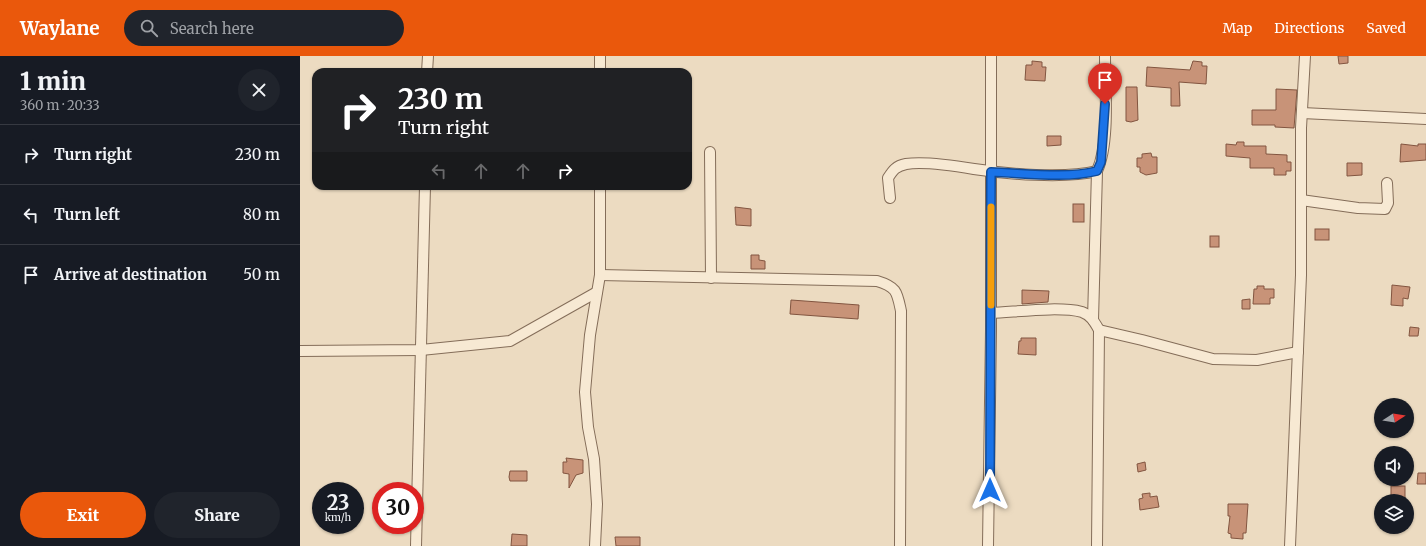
<!DOCTYPE html>
<html lang="en">
<head>
<meta charset="utf-8">
<style>
  :root { --surface:#171b24; --page:#20242c; --text:#f1f3f6; --muted:#9ea1a6; --line:#363941; --accent:#ea580c }
  body { margin:0; font-family:Merriweather,serif; background:var(--page); color:var(--text); height:100vh; display:flex; flex-direction:column; font-size:15px; white-space:nowrap }
  * { box-sizing:border-box; margin:0 }
  p { font-size:13px; color:var(--muted) }
  .icon { flex:none; width:22px; height:22px; fill:none; stroke:currentColor; stroke-width:2; stroke-linecap:round; stroke-linejoin:round }
  .map { position:relative; flex:1; overflow:hidden }
  .drawer { display:flex; flex-direction:column; background:var(--surface); width:300px }
  .drawer>* { flex:none }
  .top-card { position:absolute; left:12px; top:12px; width:380px; height:122px; border-radius:12px; box-shadow:0 1px 3px #0004; background:#202124; color:#fff; overflow:hidden }
  .needle { width:26px; rotate:78deg }
  .fabs { position:absolute; left:1074px; top:342px; display:grid; gap:8px }
  .fabs a { display:grid; place-items:center; width:40px; height:40px; border-radius:50%; background:var(--surface); box-shadow:0 1px 3px #0004; font-size:20px }
  .speed { position:absolute; left:12px; top:426px; display:flex; gap:8px; font-size:20px; font-weight:700; text-align:center }
  .speed>* { display:grid; place-content:center; width:52px; height:52px; border-radius:50%; background:var(--surface); box-shadow:0 1px 3px #0004; line-height:1 }
  .speed small { font-size:10px; font-weight:400 }
  .speed .limit { border:6px solid #d22; background:#fff; color:#111 }
  .pin { position:absolute; display:grid; place-items:center; width:34px; height:34px; color:#fff; margin:-41px -17px; border-radius:50% 50% 50% 0; rotate:-45deg; box-shadow:0 0 4px #0007 }
  .pin .icon { rotate:45deg }
  .me { position:absolute; width:44px; margin:-22px; rotate:0deg; stroke-linejoin:round; filter:drop-shadow(0 0 3px #0008) }
  .turn { display:flex; align-items:center; gap:14px; height:84px; padding:0 20px; font-size:18px }
  .turn .icon { width:52px; height:52px; stroke-width:2.5 }
  .turn b { display:block; font-size:28px; line-height:34px }
  .lanes { display:flex; align-items:center; height:38px; padding:0 20px; background:#0003; justify-content:center; gap:20px; direction:ltr }
  .lanes .off { opacity:.35 }
  .round { display:grid; place-items:center; flex:none; width:42px; height:42px; border-radius:21px; background:var(--page) }
  .headline { display:flex; align-items:center; justify-content:space-between; height:68px; padding:0 20px }
  h1 { font-size:24px; font-weight:800; line-height:30px }
  .primary-button { display:flex; gap:8px; margin-top:auto; padding:8px 20px }
  .primary-button a { flex:1; height:46px; border-radius:24px; background:var(--accent); color:#fff; font-size:16px; font-weight:800; line-height:46px; text-align:center }
  .primary-button a+a { background:var(--page); color:var(--text) }
  ul { padding:0; list-style:none }
  li { display:flex; align-items:center; gap:12px; height:60px; padding:0 20px; border-top:1px solid var(--line) }
  li div { flex:1 }
  li b { display:block; font-size:15px }
  li em { font-style:normal }
  header { display:flex; align-items:center; gap:24px; box-sizing:border-box; height:56px; padding:0 20px; background:var(--accent); color:#fff }
  header strong { font-size:19px }
  nav { display:flex; gap:22px; margin-inline-start:auto; font-size:14px }
  .search { width:280px; height:36px; background:var(--page); display:flex; align-items:center; gap:10px; box-sizing:border-box; padding:0 14px; border-radius:22px; color:var(--muted); font-size:15px }
  main { display:flex; flex:1; min-height:0 }
  .map>svg:first-child { display:block }
  .building { fill:#c89378; stroke:#825540 }
  .lines { fill:none; stroke-linecap:round; stroke-linejoin:round }
  .street-casing { stroke:#846d59; stroke-width:12 }
  .street { stroke:#f7e9d3; stroke-width:10 }
  .route-casing { stroke:#114b97; stroke-width:10 }
  .route { stroke:#1a73e8; stroke-width:7 }
  .slow { stroke:#f59e0b; stroke-width:7 }
</style>
</head>
<body>
<header>
<strong>Waylane</strong>
<div class="search"><svg class="icon" aria-label="search" viewBox="0 0 24 24"><circle cx="10" cy="10" r="6"/><path d="M15 15l6 6"/></svg>Search here</div>
<nav><a>Map</a><a>Directions</a><a>Saved</a></nav>
</header>
<main>
<section class="drawer">
<div class="headline"><div><h1>1 min</h1><p>360 m · 20:33</p></div><a class="round"><svg class="icon" aria-label="close" viewBox="0 0 24 24"><path d="M6 6l12 12M18 6L6 18"/></svg></a></div>
<ul>
<li><svg class="icon" aria-label="right" viewBox="0 0 24 24"><path d="M7 20v-9h11M14 6l5 5-5 5"/></svg><div><b>Turn right</b></div><em>230 m</em></li>
<li><svg class="icon" aria-label="left" viewBox="0 0 24 24"><path d="M17 20v-9H6M10 6l-5 5 5 5"/></svg><div><b>Turn left</b></div><em>80 m</em></li>
<li><svg class="icon" aria-label="arrive" viewBox="0 0 24 24"><path d="M6 21V4h12l-3 4 3 4H6"/></svg><div><b>Arrive at destination</b></div><em>50 m</em></li>
</ul>
<div class="primary-button"><a>Exit</a><a>Share</a></div>
</section>
<div class="map">
<svg width="1126" height="490" viewBox="0 0 1126 490">
  <rect width="100%" height="100%" fill="#ecdbc1"/>
  <!-- building -->
  <g class="building">
    <path d="M1038,0h10v7l-9,1z"/>
    <path d="M732,5l10,1v5h4l-1,14 -20,-1 1,-15h6z"/>
    <path d="M893,5l9,1v4h5l-1,18 -27,-2 1,24h-9v-18l-25,-2 1,-19 43,3z"/>
    <path d="M826,31h11l1,33 -7,2 -5,-1z"/>
    <path d="M976,33l21,1 -3,38 -19,-1v-2h-23v-15h24z"/>
    <path d="M747,80h14v9l-14,1z"/>
    <path d="M937,86h7v4h22v8l21,1v7h4v9h-5v4h-12v-7h-24v-10l-24,-2v-12l10,1z"/>
    <path d="M1101,88l17,2v-2h8v16l-26,2z"/>
    <path d="M851,97l1,4h5v16l-11,2 -6,-3v-5h-3v-9h5v-4z"/>
    <path d="M1047,107h15v12l-15,1z"/>
    <rect x="773" y="148" width="11" height="18"/>
    <path d="M435,151l16,2v17l-15,-1z"/>
    <rect x="1015" y="173" width="14" height="11"/>
    <rect x="910" y="180" width="9" height="11"/>
    <path d="M451,199h8v5l6,1v8h-14z"/>
    <path d="M1092,229l18,2 -2,12 -5,-1v8l-12,-1z"/>
    <path d="M957,230h7v3h10v9h-4v6h-17l1,-15h3z"/>
    <path d="M722,234l27,1 -1,11 -26,2z"/>
    <path d="M950,243v10h-8v-9z"/>
    <path d="M491,244l68,5 -1,14 -68,-5z"/>
    <path d="M1110,271l9,1 -1,8h-9z"/>
    <path d="M721,282h15v17l-18,-1 1,-13h2z"/>
    <path d="M266,402l17,2v13l-7,2 -7,13v-14l-6,-1v-11h4z"/>
    <path d="M845,406l1,8 -8,2 -1,-8z"/>
    <path d="M210,415h17v10h-17l-1,-4z"/>
    <path d="M1118,417h8v11h-9z"/>
    <rect x="1091" y="430" width="14" height="15"/>
    <path d="M850,437v4l7,-1 2,11 -19,3 -1,-11 4,-1 -1,-4z"/>
    <path d="M928,448h20l-2,29h-3v6l-12,-1v-4l-3,-1 2,-17h-2z"/>
    <path d="M212,478l15,1v11h-16z"/>
    <path d="M315,481h25v9h-24z"/>
  </g>
  <g class="lines">
    <!-- street casing -->
    <g class="street-casing">
      <g id="street">
        <path d="M127,16l1,-16"/>
        <path d="M300,16v-16"/>
        <path d="M1002,57l124,6"/>
        <path d="M410,96l1,126"/>
        <path d="M590,142l-2,-20c5,-8 8,-12 18,-14 18,-3 50,2 68,5 33,5 91,10 123,2"/>
        <path d="M1001,144l57,8 27,1 3,-6 -1,-20"/>
        <path d="M300,219l277,6c20,6 20,11 24,30l-1,235"/>
        <path d="M691,257c25,-1 68,-7 91,-1 9,3 13,11 17,18l-2,216"/>
        <path d="M793,264l4,-149c13,-29 8,-83 8,-115"/>
        <path d="M799,274l43,10 71,19 44,1 41,-8"/>
        <path d="M0,295l121,-1 89,-9 87,-49"/>
        <path d="M116,490l9,-360"/>
        <path d="M295,490l2,-42 -3,-45 -6,-32 -3,-35 5,-57 10,-60v-89"/>
        <path d="M688,490l3,-216v-274"/>
        <path d="M990,490l11,-271v-147l4,-72"/>
      </g>
    </g>
    <!-- street -->
    <use href="#street" class="street"/>
  </g>
  <g class="lines">
    <!-- route casing -->
    <g class="route-casing">
      <path id="route" d="M690,434l1,-318c33,1 74,7 106,-1l4,-9 4,-58"/>
    </g>
    <!-- route -->
    <use href="#route" class="route"/>
    <!-- slow -->
    <path class="slow" d="M691,151v98"/>
  </g>
</svg>
<div class="fabs">
<a><svg class="needle" viewBox="-14 -14 28 28"><path d="M0-13l5 13h-10z" fill="#e53935"/><path d="M0 13l5-13h-10z" fill="#9ea1a6"/></svg></a>
<a><svg class="icon" aria-label="sound" viewBox="0 0 24 24"><path d="M4 9h4l5-4v14l-5-4H4zM17 9q2 3 0 6"/></svg></a>
<a><svg class="icon" aria-label="layers" viewBox="0 0 24 24"><path d="M12 4l9 5-9 5-9-5zM3 14l9 5 9-5"/></svg></a>
</div>
<div class="speed"><div>23<small>km/h</small></div><div class="limit">30</div></div>
<div class="pin" style="left:805px;top:48px;background:#d93025"><svg class="icon" aria-label="arrive" viewBox="0 0 24 24"><path d="M6 21V4h12l-3 4 3 4H6"/></svg></div>
<svg class="me" style="left:690px;top:434px" viewBox="-20 -20 40 40"><path d="M0-17L14 15 0 8-14 15z" fill="#1a73e8" stroke="#fff" stroke-width="4"/></svg>
<div class="top-card">
<div class="turn"><svg class="icon" aria-label="right" viewBox="0 0 24 24"><path d="M7 20v-9h11M14 6l5 5-5 5"/></svg><div><b>230 m</b>Turn right</div></div>
<div class="lanes"><svg class="icon off" aria-label="left" viewBox="0 0 24 24"><path d="M17 20v-9H6M10 6l-5 5 5 5"/></svg><svg class="icon off" aria-label="ahead" viewBox="0 0 24 24"><path d="M12 20V5M6 11l6-6 6 6"/></svg><svg class="icon off" aria-label="ahead" viewBox="0 0 24 24"><path d="M12 20V5M6 11l6-6 6 6"/></svg><svg class="icon" aria-label="right" viewBox="0 0 24 24"><path d="M7 20v-9h11M14 6l5 5-5 5"/></svg></div>
</div>
</div>
</main>
</body>
</html>
